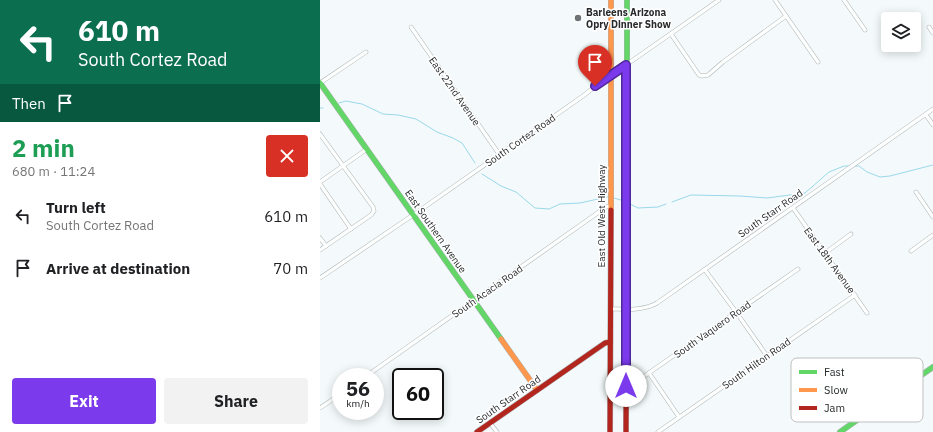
<!DOCTYPE html>
<html lang="en">
<head>
<meta charset="utf-8">
<style>
  :root { --surface:#fff; --page:#f2f2f2; --text:#202124; --muted:#757577; --accent:#7c3aed }
  body { margin:0; font-family:"IBM Plex Sans",sans-serif; background:var(--page); color:var(--text); height:100vh; display:flex; flex-direction:column; font-size:15px; white-space:nowrap }
  * { box-sizing:border-box; margin:0 }
  p { font-size:13px; color:var(--muted) }
  .icon { flex:none; width:22px; height:22px; fill:none; stroke:currentColor; stroke-width:2; stroke-linecap:round; stroke-linejoin:round }
  .map { position:relative; flex:1; overflow:hidden }
  .drawer { display:flex; flex-direction:column; background:var(--surface); width:320px }
  .drawer>* { flex:none }
  .banner { background:#0b6e4f; color:#fff; overflow:hidden }
  .buttons { position:absolute; left:561px; top:12px; display:grid; gap:8px }
  .buttons a { display:grid; place-items:center; width:40px; height:40px; border-radius:4px; background:var(--surface); box-shadow:0 2px 10px #0003; font-size:20px }
  .speed { position:absolute; left:12px; top:368px; display:flex; gap:8px; font-size:20px; font-weight:700; text-align:center }
  .speed>* { display:grid; place-content:center; width:52px; height:52px; border-radius:50%; background:var(--surface); box-shadow:0 2px 10px #0003; line-height:1 }
  .speed small { font-size:10px; font-weight:400 }
  .speed .limit { border:2px solid #111; border-radius:6px; background:#fff; color:#111 }
  .pin { position:absolute; display:grid; place-items:center; width:34px; height:34px; color:#fff; margin:-41px -17px; border-radius:50% 50% 50% 0; rotate:-45deg; box-shadow:0 0 4px #0007 }
  .pin .icon { rotate:45deg }
  .me { position:absolute; width:44px; margin:-22px; rotate:0deg; stroke-linejoin:round; filter:drop-shadow(0 0 3px #0008) }
  .turn { display:flex; align-items:center; gap:14px; height:84px; padding:0 12px; font-size:18px }
  .turn .icon { width:52px; height:52px; stroke-width:2.5 }
  .turn b { display:block; font-size:28px; line-height:34px }
  .then { display:flex; align-items:center; height:38px; padding:0 12px; background:#0003; gap:8px; font-size:15px }
  .round { display:grid; place-items:center; flex:none; width:42px; height:42px; border-radius:4px; background:var(--page) }
  .head { display:flex; align-items:center; justify-content:space-between; height:68px; padding:0 12px }
  h1 { font-size:24px; font-weight:800; line-height:30px; color:#1e9e55 }
  .action { display:flex; gap:8px; margin-top:auto; padding:8px 12px }
  .action a { flex:1; height:46px; border-radius:4px; background:var(--accent); color:#fff; font-size:16px; font-weight:800; line-height:46px; text-align:center }
  .action a+a { background:var(--page); color:var(--text) }
  ul { padding:0; list-style:none }
  li { display:flex; align-items:center; gap:12px; height:52px; padding:0 12px }
  li div { flex:1 }
  li b { display:block; font-size:15px }
  li em { font-style:normal }
  main { display:flex; flex:1; min-height:0 }
  .map>svg:first-child { display:block }
  .lines { fill:none; stroke-linecap:round; stroke-linejoin:round }
  .stream { stroke:#9ad8ea; stroke-width:1 }
  .street-casing { stroke:#acb1b2; stroke-width:4.5 }
  .fast-casing { stroke:#acb1b2; stroke-width:6 }
  .slow-casing { stroke:#acb1b2; stroke-width:6 }
  .jam-casing { stroke:#acb1b2; stroke-width:6 }
  .street { stroke:#fdfefe; stroke-width:3.5 }
  .fast { stroke:#63d668; stroke-width:5 }
  .slow { stroke:#ff974d; stroke-width:5 }
  .jam { stroke:#b3261e; stroke-width:5 }
  .route-casing { stroke:#51269a; stroke-width:10 }
  .route { stroke:#7c3aed; stroke-width:7 }
  .poi-dot { fill:#6e7374; stroke:#fff; stroke-width:1.5 }
  .labels { text-anchor:middle; stroke-width:3; stroke-linejoin:round; paint-order:stroke }
  .poi-label { font-size:10px; font-weight:bold; fill:#262a2b; stroke:#fff; text-anchor:start }
  .street-label { font-size:10px; fill:#262a2b; stroke:#fff }
  .key { fill:#fff; stroke:#bebfbf; stroke-width:1 }
  .key-label { font-size:11px; fill:#262a2b }
</style>
</head>
<body>
<main>
<section class="drawer">
<div class="banner">
<div class="turn"><svg class="icon" aria-label="left" viewBox="0 0 24 24"><path d="M17 20v-9H6M10 6l-5 5 5 5"/></svg><div><b>610 m</b>South Cortez Road</div></div>
<div class="then">Then<svg class="icon" aria-label="arrive" viewBox="0 0 24 24"><path d="M6 21V4h12l-3 4 3 4H6"/></svg></div>
</div>
<div class="head"><div><h1>2 min</h1><p>680 m · 11:24</p></div><a class="round" style="background:#d93025;color:#fff"><svg class="icon" aria-label="close" viewBox="0 0 24 24"><path d="M6 6l12 12M18 6L6 18"/></svg></a></div>
<ul>
<li><svg class="icon" aria-label="left" viewBox="0 0 24 24"><path d="M17 20v-9H6M10 6l-5 5 5 5"/></svg><div><b>Turn left</b><p>South Cortez Road</p></div><em>610 m</em></li>
<li><svg class="icon" aria-label="arrive" viewBox="0 0 24 24"><path d="M6 21V4h12l-3 4 3 4H6"/></svg><div><b>Arrive at destination</b></div><em>70 m</em></li>
</ul>
<div class="action"><a>Exit</a><a>Share</a></div>
</section>
<div class="map">
<svg width="613" height="432" viewBox="0 0 613 432">
  <rect width="100%" height="100%" fill="#f4fafb"/>
  <g class="lines">
    <!-- stream -->
    <g class="stream">
      <path d="M19,103l7,-2 16,3 21,10 15,1 18,4 21,13 16,6 9,5 13,20"/>
      <path d="M0,108h3"/>
      <path d="M534,166h5l8,6 13,5 10,-1 43,-11"/>
      <path d="M162,174l19,12 15,6 19,16 14,1 11,-5 20,-1 27,-6h1"/>
      <path d="M294,198l10,3"/>
      <path d="M352,202l19,-7 49,1 27,2 38,-5 24,-21 15,-6h5"/>
      <path d="M308,203l10,5 20,-1 8,-3"/>
    </g>
    <!-- street casing -->
    <g class="street-casing">
      <g id="street">
        <path d="M455,0l43,62"/>
        <path d="M524,0l21,30"/>
        <path d="M91,27l88,127"/>
        <path d="M609,27l4,6"/>
        <path d="M351,34l28,41 3,1 6,-1 15,-13 63,-46"/>
        <path d="M0,83l46,-31"/>
        <path d="M606,115l7,10"/>
        <path d="M0,134l53,73 1,4 -3,4 -51,35"/>
        <path d="M0,182l47,-33"/>
        <path d="M0,184l31,45"/>
        <path d="M596,192l17,25"/>
        <path d="M473,208l74,105"/>
        <path d="M0,238l6,8"/>
        <path d="M591,251l22,-16"/>
        <path d="M505,253l26,-19"/>
        <path d="M385,270l31,42 31,44"/>
        <path d="M0,278l96,-65 167,-117 23,-18 20,-13 93,-65"/>
        <path d="M290,309c16,0 33,2 47,-6l276,-194"/>
        <path d="M329,373l30,44"/>
        <path d="M45,377l241,-170 4,-1"/>
        <path d="M306,386l7,-2 165,-115"/>
        <path d="M0,408l21,-14"/>
        <path d="M170,423l7,9"/>
        <path d="M338,432l197,-137"/>
      </g>
    </g>
    <!-- fast casing -->
    <g class="fast-casing">
      <g id="fast">
        <path d="M0,83l181,256"/>
        <path d="M307,146v-146"/>
        <path d="M520,432l93,-65"/>
      </g>
    </g>
    <!-- slow casing -->
    <g class="slow-casing">
      <g id="slow">
        <path d="M291,210v-210"/>
        <path d="M181,339l36,51"/>
      </g>
    </g>
    <!-- jam casing -->
    <g class="jam-casing">
      <g id="jam">
        <path d="M157,432l128,-89 5,-1"/>
        <path d="M290,432l1,-222"/>
        <path d="M306,432l1,-286"/>
      </g>
    </g>
    <!-- street -->
    <use href="#street" class="street"/>
    <!-- fast -->
    <use href="#fast" class="fast"/>
    <!-- slow -->
    <use href="#slow" class="slow"/>
    <!-- jam -->
    <use href="#jam" class="jam"/>
  </g>
  <g class="lines">
    <!-- route casing -->
    <g class="route-casing">
      <path id="route" d="M275,86l31,-21v321"/>
    </g>
    <!-- route -->
    <use href="#route" class="route"/>
  </g>
  <!-- markers -->
  <circle class="poi-dot" cx="258" cy="18" r="4"/>
  <g class="labels">
    <!-- poi labels -->
    <g class="poi-label">
      <text x="266" y="16">Barleens Arizona<tspan x="266" dy="12">Opry Dinner Show</tspan></text>
    </g>
    <!-- street labels -->
    <g class="street-label">
      <text transform="translate(135 91) rotate(55)" y="4">East 22nd Avenue</text>
      <text transform="translate(200 140) rotate(-35)" y="4">South Cortez Road</text>
      <text transform="translate(450 213) rotate(-35)" y="4">South Starr Road</text>
      <text transform="translate(281 216) rotate(-90)" y="4">East Old West Highway</text>
      <text transform="translate(116 231) rotate(55)" y="4">East Southern Avenue</text>
      <text transform="translate(510 260) rotate(54)" y="4">East 18th Avenue</text>
      <text transform="translate(167 291) rotate(-35)" y="4">South Acacia Road</text>
      <text transform="translate(392 329) rotate(-35)" y="4">South Vaquero Road</text>
      <text transform="translate(436 363) rotate(-35)" y="4">South Hilton Road</text>
      <text transform="translate(188 399) rotate(-35)" y="4">South Starr Road</text>
    </g>
  </g>
  <!-- legend -->
  <rect x="471" y="358" width="132" height="64" rx="6" class="key"/>
  <rect x="479" y="370" width="18" height="4" fill="#63d668"/>
  <rect x="479" y="388" width="18" height="4" fill="#ff974d"/>
  <rect x="479" y="406" width="18" height="4" fill="#b3261e"/>
  <g class="key-label">
    <text x="504" y="376">Fast</text>
    <text x="504" y="394">Slow</text>
    <text x="504" y="412">Jam</text>
  </g>
</svg>
<div class="buttons">
<a><svg class="icon" aria-label="layers" viewBox="0 0 24 24"><path d="M12 4l9 5-9 5-9-5zM3 14l9 5 9-5"/></svg></a>
</div>
<div class="speed"><div>56<small>km/h</small></div><div class="limit">60</div></div>
<div class="pin" style="left:275px;top:86px;background:#d93025"><svg class="icon" aria-label="arrive" viewBox="0 0 24 24"><path d="M6 21V4h12l-3 4 3 4H6"/></svg></div>
<svg class="me" style="left:306px;top:386px" viewBox="-20 -20 40 40"><circle r="19" fill="#fff"/><path d="M0-13L10 11 0 6-10 11z" fill="#7c3aed"/></svg>
</div>
</main>
</body>
</html>
